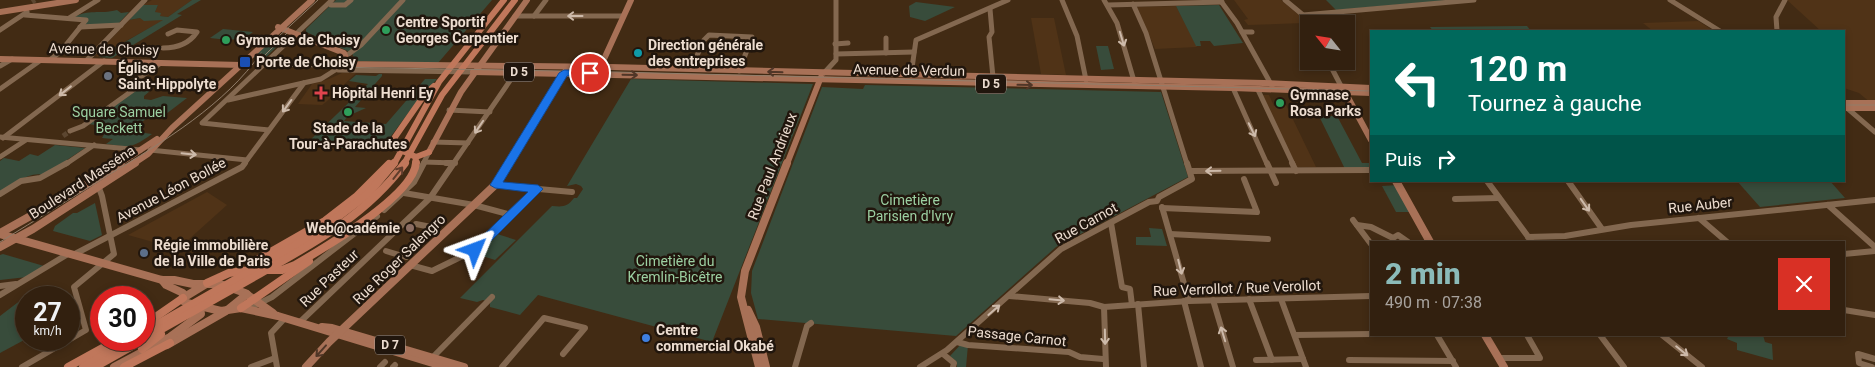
<!DOCTYPE html>
<html lang="fr">
<head>
<meta charset="utf-8">
<style>
  :root { --surface:#32200f; --page:#3a2818; --text:#f1f3f6; --muted:#a8a39e; --line:#4d3e2f; --accent:#8bbbb9 }
  body { margin:0; font-family:Roboto,sans-serif; background:var(--page); color:var(--text); height:100vh; display:flex; flex-direction:column; font-size:19px; white-space:nowrap }
  * { box-sizing:border-box; margin:0 }
  p { font-size:16px; color:var(--muted) }
  .icon { flex:none; width:28px; height:28px; fill:none; stroke:currentColor; stroke-width:2; stroke-linecap:round; stroke-linejoin:round }
  .map { position:relative; flex:1; overflow:hidden }
  .side { position:absolute; left:1370px; top:241px; width:475px; height:95px; display:flex; flex-direction:column; background:var(--surface); border-radius:0px; box-shadow:0 2px 8px #0003,0 0 0 1px var(--line) }
  .side>* { flex:none }
  .banner { position:absolute; left:1370px; top:30px; width:475px; height:152px; border-radius:0px; box-shadow:0 2px 8px #0003,0 0 0 1px var(--line); background:#00695c; color:#fff; overflow:hidden }
  .needle { width:32px; rotate:300deg }
  .fabs { position:absolute; left:1300px; top:15px; display:grid; gap:10px }
  .fabs a { display:grid; place-items:center; width:55px; height:55px; border-radius:0px; background:var(--surface); box-shadow:0 2px 8px #0003,0 0 0 1px var(--line); font-size:25px }
  .speed { position:absolute; left:15px; top:286px; display:flex; gap:10px; font-size:25px; font-weight:700; text-align:center }
  .speed>* { display:grid; place-content:center; width:65px; height:65px; border-radius:50%; background:var(--surface); box-shadow:0 2px 8px #0003,0 0 0 1px var(--line); line-height:1 }
  .speed small { font-size:12px; font-weight:400 }
  .speed .limit { border:8px solid #d22; background:#fff; color:#111 }
  .pin { position:absolute; display:grid; place-items:center; width:42px; height:42px; color:#fff; margin:-21px; border:2px solid #fff; border-radius:50%; box-shadow:0 1px 5px #0007 }
  .me { position:absolute; width:55px; margin:-28px; rotate:46deg; stroke-linejoin:round; filter:drop-shadow(0 0 4px #0008) }
  .turn { display:flex; align-items:center; gap:18px; height:105px; padding:0 15px; font-size:22px }
  .turn .icon { width:65px; height:65px; stroke-width:2.5 }
  .turn b { display:block; font-size:35px; line-height:42px }
  .then { display:flex; align-items:center; height:48px; padding:0 15px; background:#0003; gap:10px; font-size:19px }
  .round { display:grid; place-items:center; flex:none; width:52px; height:52px; border-radius:0px; background:var(--page) }
  .head { display:flex; align-items:center; justify-content:space-between; height:85px; padding:0 15px }
  h1 { font-size:30px; font-weight:800; line-height:38px; color:var(--accent) }
  .map>svg:first-child { display:block }
  .built { fill:#503317 }
  .green { fill:#384c3b }
  .lines { fill:none; stroke-linecap:round; stroke-linejoin:round }
  .minor-tunnel { stroke:#5c4630; stroke-width:5; stroke-dasharray:5 2.5; stroke-linecap:butt }
  .highway-tunnel { stroke:#5c4630; stroke-width:8; stroke-dasharray:8 4.5; stroke-linecap:butt }
  .minor-far1 { stroke:#836850; stroke-width:5 }
  .minor { stroke:#836850; stroke-width:6 }
  .major-far1 { stroke:#a87157; stroke-width:6 }
  .major { stroke:#a87157; stroke-width:8 }
  .highway-far1 { stroke:#c0775b; stroke-width:6 }
  .highway { stroke:#c0775b; stroke-width:8 }
  .tram { stroke:#917e6b; stroke-width:1 }
  .oneway { stroke:#cdbaaa }
  .oneway2 { stroke:#503627 }
  .oneway3 { stroke:#613d2c }
  .route { fill:#1a73e8; stroke:#114b97 }
  .leisure-dot { fill:#2e9e5b; stroke:#21160d; stroke-width:2 }
  .culture-dot { fill:#0f9aa8; stroke:#21160d; stroke-width:2 }
  .transit-dot { fill:#1a4fb4; stroke:#21160d; stroke-width:2 }
  .worship-dot { fill:#6b7280; stroke:#21160d; stroke-width:2 }
  .health-dot { fill:#e0444e; stroke:#21160d; stroke-width:2 }
  .education-dot { fill:#8d6e63; stroke:#21160d; stroke-width:2 }
  .service-dot { fill:#5c6f8a; stroke:#21160d; stroke-width:2 }
  .shop-dot { fill:#3f7fe0; stroke:#21160d; stroke-width:2 }
  .labels { text-anchor:middle; stroke-width:5; stroke-linejoin:round; paint-order:stroke }
  .shield { fill:#21160d; stroke:#b0a196; stroke-width:1 }
  .shield-label { font-size:12px; font-weight:bold; fill:#edddd0 }
  .poi-label { font-size:14px; font-weight:bold; fill:#edddd0; stroke:#21160d; text-anchor:start }
  .street-label { font-size:14px; fill:#edddd0; stroke:#21160d }
  .park-label { font-size:14px; fill:#9cd0a2; stroke:#21160d }
</style>
</head>
<body>
<div class="map">
<svg width="1875" height="367" viewBox="0 0 1875 367">
  <rect width="100%" height="100%" fill="#422b14"/>
  <!-- built -->
  <g class="built">
    <path d="M152,0h40l-24,17 -8,-1 -5,-4 3,-7h-15z"/>
    <path d="M1234,0h47l18,15 5,8 -56,2 -4,-5 4,-1z"/>
    <path d="M1787,0h88v103h-4l-12,-10 -15,-5v-57h-23z"/>
    <path d="M1176,6l21,41 -42,2 -18,-42z"/>
    <path d="M140,18l24,2 -67,37 -1,-2 33,-35z"/>
    <path d="M1031,18h23l12,57 -25,-1z"/>
    <path d="M1698,21l16,10h-61l-10,-8z"/>
    <path d="M342,73h14l-30,29 -4,3 -24,-1 14,-20 17,-5z"/>
    <path d="M1262,95h7l5,11 12,-1 30,62h-20z"/>
    <path d="M207,192l20,13 -49,44 -50,-14z"/>
  </g>
  <!-- green -->
  <g class="green">
    <path d="M192,0h9l-24,14 5,1 -70,43 -13,-1 64,-37 -19,1 -4,-3 -11,2 14,-15h15l-3,7 6,1 -1,3 8,1z"/>
    <path d="M336,0h156l-54,63 -83,-2 -3,-8 -46,-21v-3z"/>
    <path d="M1326,0h125l-115,10z"/>
    <path d="M916,2l39,5 -30,14 -15,-4 -1,-11z"/>
    <path d="M1219,5l24,38 -29,3 -4,-5h-10l1,5h-5l-20,-40z"/>
    <path d="M117,10l4,3 8,-1 -11,12 -36,2 5,-6 -14,-2c16,-10 26,-3 44,-8z"/>
    <path d="M1527,26l4,5h-98l-3,-4z"/>
    <path d="M223,29l30,3c-12,10 -28,8 -43,6z"/>
    <path d="M277,35l11,1 -22,21 -14,1z"/>
    <path d="M1096,46h12l6,23 -13,1z"/>
    <path d="M379,74h3v2l-27,31 11,1 -18,8 -4,5 42,3 39,-45h12l-17,18 -40,54 -75,-6 63,-61 -19,-3 7,-6 20,1z"/>
    <path d="M631,79l182,5 -101,258 -174,-47 -18,20 -30,-8v-5l-7,-2 -6,2 -17,-4 92,-92c11,1 15,1 22,-8h3l6,-9 -2,-3 -5,-2 -9,2z"/>
    <path d="M865,85l296,7 27,85 -132,70 -100,89 -198,-17 -7,-26 1,-22 70,-184 41,2z"/>
    <path d="M142,86l3,1 -3,3 8,1 -6,5v3l7,1 12,-4 24,2 -21,16 -4,-1 -5,4 -7,-1 -20,15 22,3c-21,15 -22,13 -46,10l7,-5 -11,-1 3,-5h-6l6,-7 -18,-2z"/>
    <path d="M1319,116h18l25,47h9v6h-26z"/>
    <path d="M55,145l30,3 -41,27c-16,-4 -31,10 -44,18v-32l4,-3 15,3 11,-7 8,2z"/>
    <path d="M1737,181h93l15,17 -85,9z"/>
    <path d="M1398,185l16,27h-18l-14,-26z"/>
    <path d="M95,203l7,32 -12,6 -37,-10 2,-5 18,-13h4z"/>
    <path d="M1149,228l13,1 5,17 -31,-1v-8h15z"/>
    <path d="M494,233l22,7 -21,20 -22,-7z"/>
    <path d="M3,254l41,12 -17,11 -27,3v-25z"/>
    <path d="M38,287c10,-1 22,-2 29,7l-5,3 -36,1v28l-6,5 6,2v6l-26,14v-37z"/>
    <path d="M1729,335h34l2,7 7,2 1,16 -36,-10v-7l-10,-4z"/>
    <path d="M962,343l6,2 -2,22h-9v-5l-7,-6z"/>
  </g>
  <g class="lines">
    <!-- minor-tunnel -->
    <g class="minor-tunnel">
      <path d="M32,2l3,-2"/>
      <path d="M63,136l7,-5"/>
    </g>
    <!-- highway-tunnel -->
    <path class="highway-tunnel" d="M237,271l18,-10"/>
    <!-- minor-far1 -->
    <g class="minor-far1">
      <path d="M1062,0l15,36 9,44"/>
      <path d="M1104,0l13,23 17,58"/>
      <path d="M1220,0l17,23 35,63"/>
      <path d="M1285,0l18,15 6,10"/>
      <path d="M1670,0l50,31"/>
      <path d="M1133,4l13,29 41,131"/>
      <path d="M331,5h14l6,-5"/>
      <path d="M1108,5l114,-3"/>
      <path d="M990,9l2,23 -3,5 4,40"/>
      <path d="M25,15l61,5 -25,31 -11,9"/>
      <path d="M1303,15l171,-15"/>
      <path d="M515,16h108"/>
      <path d="M534,16l12,-16"/>
      <path d="M69,18l29,-18"/>
      <path d="M80,27l41,-2"/>
      <path d="M0,30l27,-18"/>
      <path d="M299,31l33,-31"/>
      <path d="M1777,31l-1,-14 9,-17"/>
      <path d="M1242,32h10"/>
      <path d="M886,38v15"/>
      <path d="M835,44l13,-1"/>
      <path d="M163,48c14,0 26,-4 34,-16l-20,-2 -9,4"/>
      <path d="M836,54l78,-2"/>
      <path d="M346,56l15,-11 42,-45"/>
      <path d="M86,61l59,-61"/>
      <path d="M1328,61l13,25"/>
      <path d="M0,66l12,-7"/>
      <path d="M691,69l13,-29 5,-5 43,2 -13,34"/>
      <path d="M338,70l135,2"/>
      <path d="M824,73l12,-13v-60"/>
      <path d="M911,75l5,-35 92,-40"/>
      <path d="M148,83l-15,-1 28,-19"/>
      <path d="M1233,88l34,76"/>
      <path d="M0,89l41,-29"/>
      <path d="M1258,90l35,74"/>
      <path d="M228,100l93,-21 19,-12"/>
      <path d="M1847,108l28,24"/>
      <path d="M449,110l41,2"/>
      <path d="M269,130l-67,-7 95,-90"/>
      <path d="M70,131l13,-5 60,-43"/>
      <path d="M0,137l141,13"/>
      <path d="M3,138l101,-77"/>
      <path d="M433,142l35,1"/>
      <path d="M150,150l97,10"/>
      <path d="M0,157l26,-17"/>
      <path d="M424,162l31,1"/>
      <path d="M66,164l28,-19"/>
      <path d="M244,164l60,-81"/>
      <path d="M423,164l6,-12"/>
      <path d="M453,164l63,-92"/>
    </g>
    <!-- minor -->
    <g class="minor">
      <path d="M446,163h9"/>
      <path d="M1267,163l9,20"/>
      <path d="M1292,163l4,8"/>
      <path d="M1191,171l180,-1"/>
      <path d="M1487,181l45,61"/>
      <path d="M1568,181l34,48"/>
      <path d="M495,185l77,7"/>
      <path d="M404,193l70,12 37,10"/>
      <path d="M0,194l21,-13 19,-3 27,-15"/>
      <path d="M1455,199l44,-1"/>
      <path d="M1828,205l47,42"/>
      <path d="M1162,207l27,94"/>
      <path d="M1162,208l95,4 -13,-33"/>
      <path d="M384,210l30,-28 10,-19"/>
      <path d="M1699,218l28,24"/>
      <path d="M1353,220l18,24"/>
      <path d="M1111,223l11,64 8,2 2,16"/>
      <path d="M416,224l20,4"/>
      <path d="M1357,225l14,2 22,11 5,-3 10,7"/>
      <path d="M1170,234l98,5"/>
      <path d="M1528,237l37,-1 66,-11 244,-25"/>
      <path d="M386,251l20,6"/>
      <path d="M1844,254l31,-3"/>
      <path d="M73,255l169,-88 3,-4"/>
      <path d="M410,265l22,6 43,-21 63,-61"/>
      <path d="M0,286l16,-2"/>
      <path d="M0,295l68,-41"/>
      <path d="M1009,296l81,7 14,4 85,-6 182,-5"/>
      <path d="M1249,299l23,61"/>
      <path d="M1281,299l25,68"/>
      <path d="M1213,300l20,67"/>
      <path d="M1184,301l17,66"/>
      <path d="M1138,304l6,63"/>
      <path d="M1104,307l2,60"/>
      <path d="M248,309l24,-12 105,-81"/>
      <path d="M1844,310l31,5"/>
      <path d="M300,322l130,-124 24,-35"/>
      <path d="M1295,335l76,-1"/>
      <path d="M1437,335l19,32"/>
      <path d="M1600,335l24,32"/>
      <path d="M1662,335l40,32"/>
      <path d="M957,342l11,3 101,7 11,5 23,2"/>
      <path d="M943,354l11,9 -1,4"/>
      <path d="M432,358l60,-61"/>
      <path d="M1499,358h41l-13,-23"/>
      <path d="M1256,360l47,-1"/>
      <path d="M1349,360l104,1"/>
      <path d="M22,367l64,-37 -12,-43 40,-33 -12,-58 -3,-8 -3,-1"/>
      <path d="M251,367l24,-9"/>
      <path d="M277,367l-6,-34 14,-15"/>
      <path d="M380,367l5,-5"/>
      <path d="M393,367l2,-2"/>
      <path d="M502,367l42,-49 41,10 -22,26"/>
      <path d="M795,367l12,-41 4,-3"/>
      <path d="M920,367l27,-17 114,-101 88,-47 8,-1 2,-4 33,-18 -5,-16"/>
      <path d="M1872,367l-13,-4 -1,-9 17,5"/>
    </g>
    <!-- major-far1 -->
    <g class="major-far1">
      <path d="M0,12l76,-12"/>
      <path d="M278,27l66,26 2,5 -3,6 266,3 655,16 107,5"/>
      <path d="M0,59l241,6"/>
      <path d="M599,70l32,-70"/>
      <path d="M473,72l760,16 138,5"/>
      <path d="M1345,92l26,48"/>
      <path d="M1844,103h31"/>
      <path d="M1844,108h31"/>
      <path d="M429,152l32,-60 66,-92"/>
      <path d="M119,164l38,-25"/>
      <path d="M133,164l15,-10 24,-26 140,-128"/>
      <path d="M508,164l58,-94"/>
      <path d="M787,164l34,-87"/>
    </g>
    <!-- major -->
    <g class="major">
      <path d="M1396,181l34,61"/>
      <path d="M0,233l91,-51 30,-19"/>
      <path d="M0,234l162,46h12l19,4h27l25,9 28,20"/>
      <path d="M0,247l33,-18 102,-66"/>
      <path d="M162,280l4,5 17,8v8l4,2 34,8 20,-3 37,8 168,51"/>
      <path d="M183,298l23,-14"/>
      <path d="M748,310l8,17 10,40"/>
      <path d="M322,327l10,1 132,39"/>
      <path d="M1485,335l19,32"/>
      <path d="M167,345l59,-34 21,-17"/>
      <path d="M114,367l56,-30 31,-23 -1,-7"/>
      <path d="M306,367l23,-25 166,-157 14,-22"/>
      <path d="M759,367l-18,-70 4,-26 42,-108"/>
    </g>
    <!-- highway-far1 -->
    <g class="highway-far1">
      <path d="M429,152l-13,5 -20,-9 -3,-4 2,-7 30,-43 9,-8"/>
      <path d="M394,164l45,-82 65,-82"/>
      <path d="M404,164l38,-69 73,-95"/>
      <path d="M415,164l1,-7"/>
    </g>
    <!-- highway -->
    <g class="highway">
      <path d="M255,261l70,-40 31,-24 33,-33"/>
      <path d="M267,270h15l13,-5c29,-17 118,-69 121,-102"/>
      <path d="M207,283l22,-10 21,-3"/>
      <path d="M241,308l68,-47"/>
      <path d="M144,325l39,-27"/>
      <path d="M144,332l171,-98 53,-40 26,-31"/>
      <path d="M144,339c39,-22 78,-44 117,-66 55,-31 105,-58 144,-110"/>
      <path d="M142,349l19,-15"/>
      <path d="M68,367l49,-27"/>
      <path d="M83,367l47,-27"/>
      <path d="M95,367l48,-27"/>
      <path d="M124,367l46,-24"/>
    </g>
    <!-- tram -->
    <g class="tram">
      <path d="M287,33l-24,24 -2,4 2,3 8,2 346,6 754,19"/>
      <path d="M279,36l39,-36"/>
      <path d="M1844,105h31"/>
      <path d="M0,242c37,-23 74,-45 110,-68 53,-32 116,-70 151,-121"/>
    </g>
  </g>
  <!-- one-way arrows -->
  <defs><path id="oneway-shaft" d="M-6 0H5M1.5-3L5.5 0L1.5 3" fill="none" stroke-width="1.6" stroke-linecap="round" stroke-linejoin="round" transform="scale(1.25)"/></defs>
  <g class="oneway">
    <use href="#oneway-shaft" transform="translate(575 16) rotate(180)"/>
    <use href="#oneway-shaft" transform="translate(1122 39) rotate(73)"/>
    <use href="#oneway-shaft" transform="translate(65 91) rotate(142)"/>
    <use href="#oneway-shaft" transform="translate(287 106) rotate(126)"/>
    <use href="#oneway-shaft" transform="translate(479 127) rotate(124)"/>
    <use href="#oneway-shaft" transform="translate(1252 130) rotate(64)"/>
    <use href="#oneway-shaft" transform="translate(189 154) rotate(6)"/>
    <use href="#oneway-shaft" transform="translate(1213 171) rotate(179)"/>
    <use href="#oneway-shaft" transform="translate(1585 205) rotate(55)"/>
    <use href="#oneway-shaft" transform="translate(1180 267) rotate(76)"/>
    <use href="#oneway-shaft" transform="translate(1057 300) rotate(5)"/>
    <use href="#oneway-shaft" transform="translate(994 310) rotate(-41)"/>
    <use href="#oneway-shaft" transform="translate(1223 334) rotate(-107)"/>
    <use href="#oneway-shaft" transform="translate(1105 337) rotate(89)"/>
    <use href="#oneway-shaft" transform="translate(1682 351) rotate(39)"/>
  </g>
  <g class="oneway2">
    <use href="#oneway-shaft" transform="translate(775 72) rotate(-178)"/>
    <use href="#oneway-shaft" transform="translate(630 75) rotate(1)"/>
    <use href="#oneway-shaft" transform="translate(1025 85) rotate(1)"/>
    <use href="#oneway-shaft" transform="translate(321 351) rotate(132)"/>
  </g>
  <use class="oneway3" href="#oneway-shaft" transform="translate(398 173) rotate(-52)"/>
  <!-- route -->
  <path class="route" d="M564,70h26l4,3 -4,3h-23l-64,106 35,3 5,4 -64,64h-8l-2,-3 2,-3 57,-55 -33,-4 -5,-3 69,-112z"/>
  <!-- markers -->
  <g class="leisure-dot">
    <circle cx="386" cy="30" r="5"/>
    <circle cx="226" cy="40" r="5"/>
    <circle cx="1280" cy="103" r="5"/>
    <circle cx="348" cy="112" r="5"/>
  </g>
  <circle class="culture-dot" cx="638" cy="53" r="5"/>
  <rect class="transit-dot" x="239" y="56" width="12" height="12" rx="2.5"/>
  <circle class="worship-dot" cx="108" cy="76" r="5"/>
  <path class="health-dot" d="M318.5 85.5h5v5h5v5h-5v5h-5v-5h-5v-5h5z"/>
  <circle class="education-dot" cx="410" cy="228" r="5"/>
  <circle class="service-dot" cx="144" cy="253" r="5"/>
  <circle class="shop-dot" cx="646" cy="338" r="5"/>
  <g class="labels">
    <!-- shield labels -->
    <g class="shield">
      <rect x="504" y="62.5" width="30" height="19" rx="4"/>
      <rect x="976" y="74.5" width="30" height="19" rx="4"/>
      <rect x="375" y="335.5" width="30" height="19" rx="4"/>
    </g>
    <g class="shield-label">
      <text x="519" y="76">D 5</text>
      <text x="991" y="88">D 5</text>
      <text x="390" y="349">D 7</text>
    </g>
    <!-- poi labels -->
    <g class="poi-label">
      <text x="396" y="27">Centre Sportif<tspan x="396" dy="16">Georges Carpentier</tspan></text>
      <text x="236" y="45">Gymnase de Choisy</text>
      <text x="648" y="50">Direction générale<tspan x="648" dy="16">des entreprises</tspan></text>
      <text x="256" y="67">Porte de Choisy</text>
      <text x="118" y="73">Église<tspan x="118" dy="16">Saint-Hippolyte</tspan></text>
      <text x="332" y="98">Hôpital Henri Ey</text>
      <text x="1290" y="100">Gymnase<tspan x="1290" dy="16">Rosa Parks</tspan></text>
      <text x="348" y="133" text-anchor="middle">Stade de la<tspan x="348" dy="16">Tour-à-Parachutes</tspan></text>
      <text x="400" y="233" text-anchor="end">Web@cadémie</text>
      <text x="154" y="250">Régie immobilière<tspan x="154" dy="16">de la Ville de Paris</tspan></text>
      <text x="656" y="335">Centre<tspan x="656" dy="16">commercial Okabé</tspan></text>
    </g>
    <!-- street labels -->
    <g class="street-label">
      <text transform="translate(104 49) rotate(1)" y="5">Avenue de Choisy</text>
      <text transform="translate(909 70) rotate(1)" y="5">Avenue de Verdun</text>
      <text transform="translate(772 166) rotate(-69)" y="5">Rue Paul Andrieux</text>
      <text transform="translate(82 182) rotate(-33)" y="5">Boulevard Masséna</text>
      <text transform="translate(171 190) rotate(-28)" y="5">Avenue Léon Bollée</text>
      <text transform="translate(1700 205) rotate(-6)" y="5">Rue Auber</text>
      <text transform="translate(1086 223) rotate(-29)" y="5">Rue Carnot</text>
      <text transform="translate(399 259) rotate(-44)" y="5">Rue Roger Salengro</text>
      <text transform="translate(329 278) rotate(-44)" y="5">Rue Pasteur</text>
      <text transform="translate(1237 288) rotate(-2)" y="5">Rue Verrollot / Rue Verollot</text>
      <text transform="translate(1017 336) rotate(6)" y="5">Passage Carnot</text>
    </g>
    <!-- park labels -->
    <g class="park-label">
      <text x="119" y="117">Square Samuel<tspan x="119" dy="16">Beckett</tspan></text>
      <text x="910" y="205">Cimetière<tspan x="910" dy="16">Parisien d'Ivry</tspan></text>
      <text x="675" y="266">Cimetière du<tspan x="675" dy="16">Kremlin-Bicêtre</tspan></text>
    </g>
  </g>
</svg>
<div class="fabs">
<a><svg class="needle" viewBox="-14 -14 28 28"><path d="M0-13l5 13h-10z" fill="#e53935"/><path d="M0 13l5-13h-10z" fill="#a8a39e"/></svg></a>
</div>
<div class="speed"><div>27<small>km/h</small></div><div class="limit">30</div></div>
<div class="pin" style="left:590px;top:73px;background:#d93025"><svg class="icon" aria-label="arrive" viewBox="0 0 24 24"><path d="M6 21V4h12l-3 4 3 4H6"/></svg></div>
<svg class="me" style="left:475px;top:250px" viewBox="-20 -20 40 40"><path d="M0-17L14 15 0 8-14 15z" fill="#1a73e8" stroke="#fff" stroke-width="4"/></svg>
<div class="banner">
<div class="turn"><svg class="icon" aria-label="left" viewBox="0 0 24 24"><path d="M17 20v-9H6M10 6l-5 5 5 5"/></svg><div><b>120 m</b>Tournez à gauche</div></div>
<div class="then">Puis<svg class="icon" aria-label="right" viewBox="0 0 24 24"><path d="M7 20v-9h11M14 6l5 5-5 5"/></svg></div>
</div>
<section class="side">
<div class="head"><div><h1>2 min</h1><p>490 m · 07:38</p></div><a class="round" style="background:#d93025;color:#fff"><svg class="icon" aria-label="close" viewBox="0 0 24 24"><path d="M6 6l12 12M18 6L6 18"/></svg></a></div>
</section>
</div>
</body>
</html>
